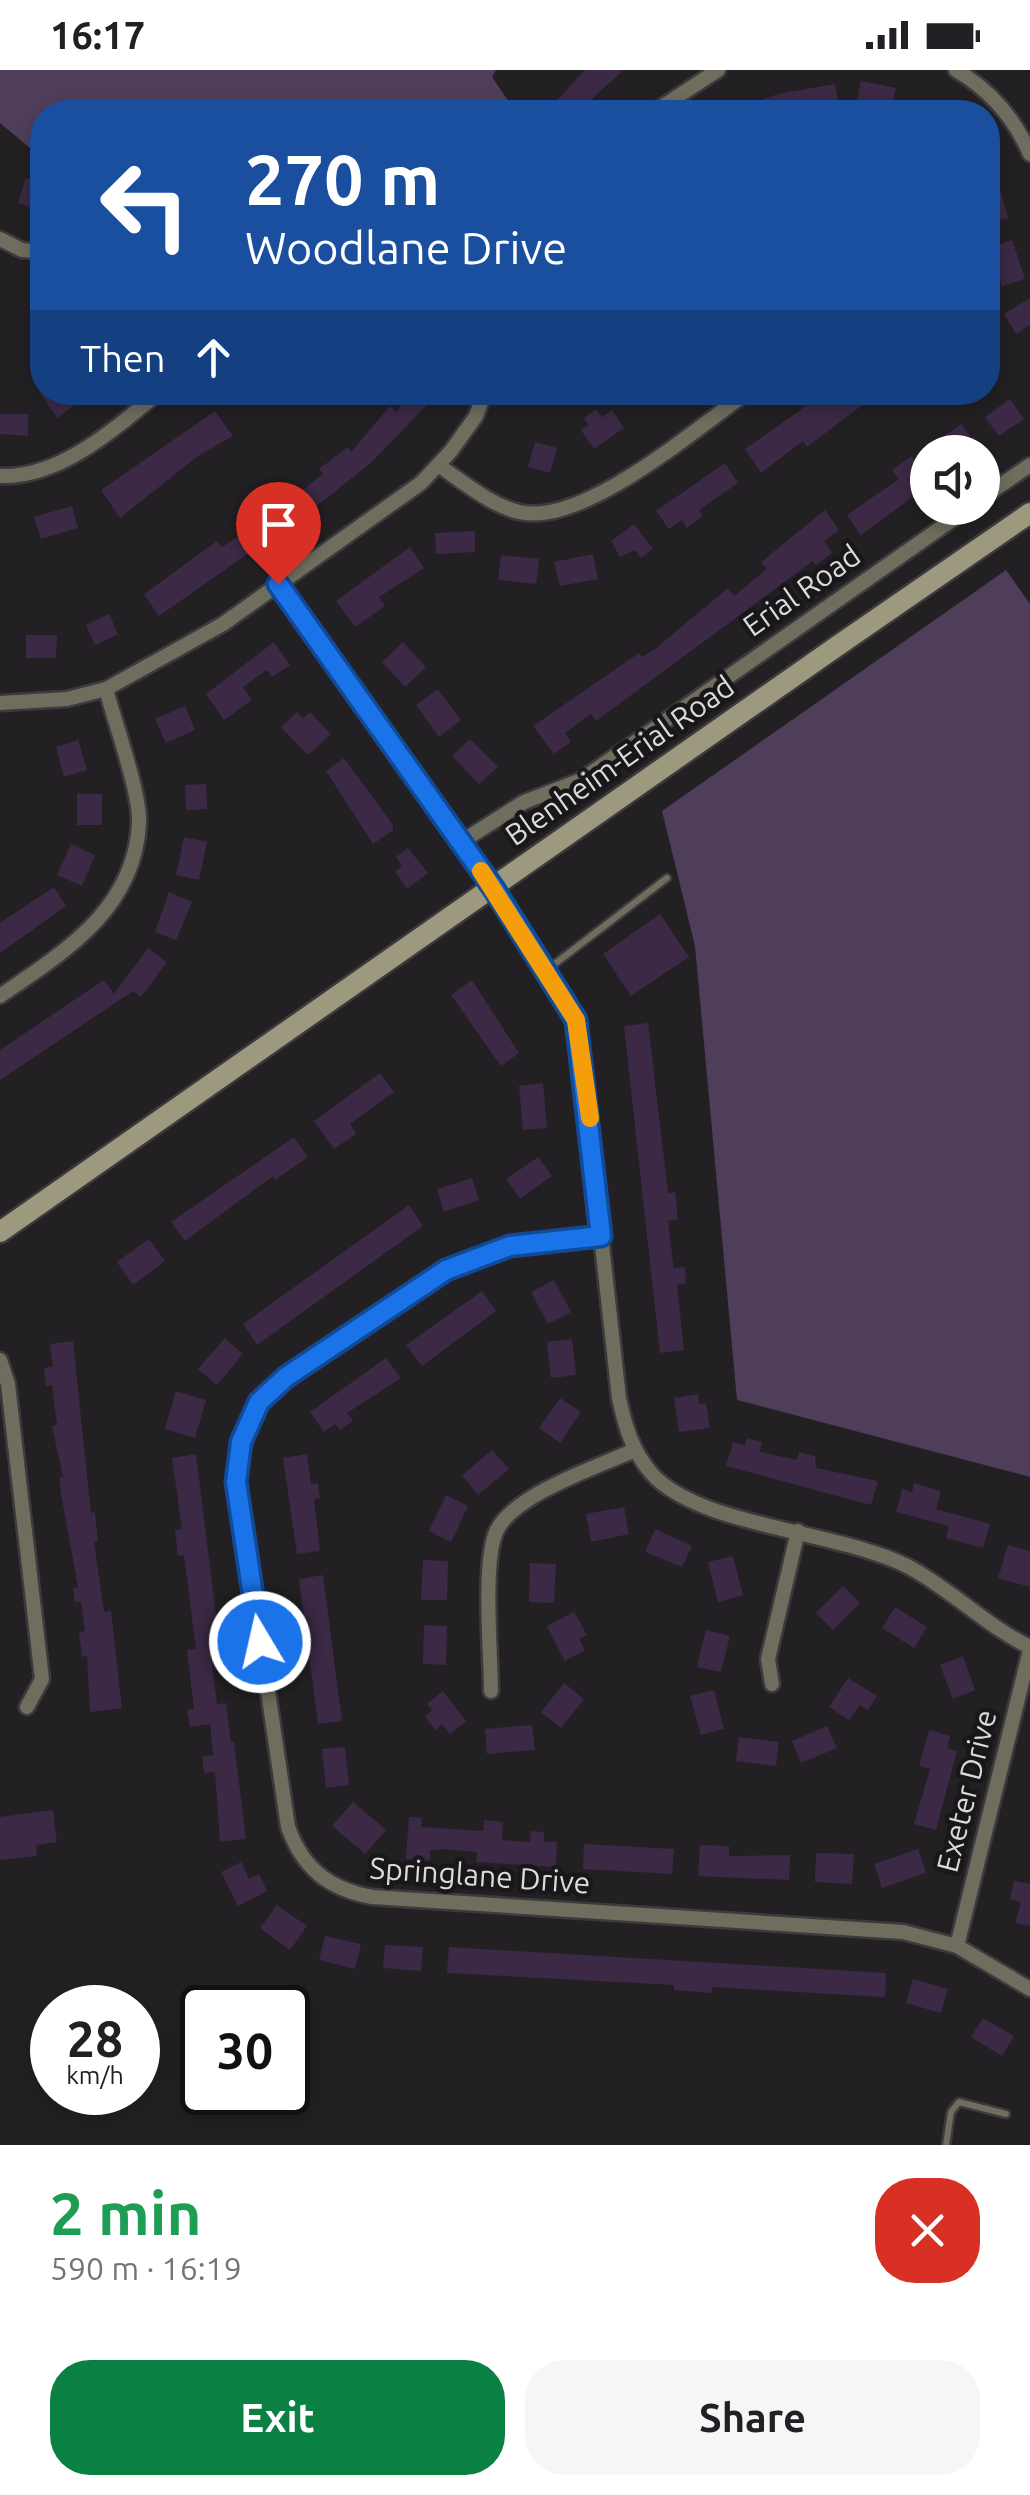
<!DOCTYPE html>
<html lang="en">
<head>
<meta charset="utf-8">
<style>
  :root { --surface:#fff; --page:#f6f6f6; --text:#202124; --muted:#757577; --accent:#0b8043 }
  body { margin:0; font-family:Ubuntu,sans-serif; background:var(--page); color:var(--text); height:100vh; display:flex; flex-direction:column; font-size:38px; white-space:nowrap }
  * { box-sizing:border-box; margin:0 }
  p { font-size:32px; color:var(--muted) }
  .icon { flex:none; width:55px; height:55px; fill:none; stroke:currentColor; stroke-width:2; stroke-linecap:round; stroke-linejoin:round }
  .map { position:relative; height:2075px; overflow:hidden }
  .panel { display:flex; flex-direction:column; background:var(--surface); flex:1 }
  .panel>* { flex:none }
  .banner { position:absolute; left:30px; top:30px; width:970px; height:305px; border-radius:40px; box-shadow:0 5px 15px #0003; background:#1a4fa0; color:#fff; overflow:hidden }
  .buttons { position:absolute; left:910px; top:365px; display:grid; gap:20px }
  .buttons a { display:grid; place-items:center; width:90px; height:90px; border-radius:50%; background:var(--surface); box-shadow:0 5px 15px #0003; font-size:50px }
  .speed { position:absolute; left:30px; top:1915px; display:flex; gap:20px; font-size:50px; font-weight:700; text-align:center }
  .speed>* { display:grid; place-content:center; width:130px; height:130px; border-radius:50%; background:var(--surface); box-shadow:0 5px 15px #0003; line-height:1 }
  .speed small { font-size:25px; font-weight:400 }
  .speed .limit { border:5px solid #111; border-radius:15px; background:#fff; color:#111 }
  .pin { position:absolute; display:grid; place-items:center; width:85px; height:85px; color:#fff; margin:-102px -42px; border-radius:50% 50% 50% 0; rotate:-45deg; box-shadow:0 0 10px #0007 }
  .pin .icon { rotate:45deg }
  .me { position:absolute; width:110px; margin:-55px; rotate:351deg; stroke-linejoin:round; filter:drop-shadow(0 0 8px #0008) }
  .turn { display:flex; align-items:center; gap:35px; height:210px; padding:0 50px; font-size:45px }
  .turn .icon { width:130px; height:130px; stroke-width:2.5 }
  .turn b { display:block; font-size:70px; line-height:85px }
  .then { display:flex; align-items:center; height:95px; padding:0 50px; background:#0003; gap:20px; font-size:38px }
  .round { display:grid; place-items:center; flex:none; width:105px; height:105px; border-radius:40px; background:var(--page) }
  .overview { display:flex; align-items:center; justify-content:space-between; height:170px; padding:0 50px }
  h1 { font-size:60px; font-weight:700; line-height:75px; color:#1e9e55 }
  .action { display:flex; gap:20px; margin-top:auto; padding:20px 50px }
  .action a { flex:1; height:115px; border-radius:40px; background:var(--accent); color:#fff; font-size:40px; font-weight:700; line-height:115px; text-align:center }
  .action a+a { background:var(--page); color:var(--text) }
  .status { display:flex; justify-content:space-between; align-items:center; height:70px; padding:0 50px; background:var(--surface); direction:ltr }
  .status svg { height:28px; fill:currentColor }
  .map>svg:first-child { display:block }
  .green { fill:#4f3e59 }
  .building { fill:#3b2945 }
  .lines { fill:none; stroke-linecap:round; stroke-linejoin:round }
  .service-casing { stroke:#3c3a3d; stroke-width:11 }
  .minor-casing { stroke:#3c3a3d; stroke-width:19 }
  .secondary-casing { stroke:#3c3a3d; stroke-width:25 }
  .service { stroke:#6f6d5d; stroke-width:6 }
  .minor { stroke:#6f6d5d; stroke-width:14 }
  .secondary { stroke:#9c997f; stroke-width:20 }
  .route-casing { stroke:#114b97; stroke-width:25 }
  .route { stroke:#1a73e8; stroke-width:18 }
  .slow { stroke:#f59e0b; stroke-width:18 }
  .labels { text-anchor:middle; stroke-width:9; stroke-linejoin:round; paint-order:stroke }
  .street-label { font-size:30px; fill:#dcdbdc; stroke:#19171a }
</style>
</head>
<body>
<div class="status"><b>16:17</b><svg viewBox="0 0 49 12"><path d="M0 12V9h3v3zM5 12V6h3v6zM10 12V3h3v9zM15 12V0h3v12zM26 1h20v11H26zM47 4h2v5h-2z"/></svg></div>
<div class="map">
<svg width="1030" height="2075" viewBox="0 0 1030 2075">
  <rect width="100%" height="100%" fill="#222023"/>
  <!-- green -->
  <g class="green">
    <path d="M0,0h496l-4,7 22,32 -472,3v38l-12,-2 -30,-25z"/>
    <path d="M1006,500l24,34v873l-293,-77 -42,-454 -33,-135z"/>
  </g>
  <!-- building -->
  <g class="building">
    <path d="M585,0h39l-47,42h-31z"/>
    <path d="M861,11l35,7 -5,24 -35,-6z"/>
    <path d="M835,14l5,28h-112l50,-18z"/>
    <path d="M26,108l16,6v27l-24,-8z"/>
    <path d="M1000,119l8,29 -20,5v-30z"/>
    <path d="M1012,170l13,39 -23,7 -2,-7 -9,3 -3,-34z"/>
    <path d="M1030,228v27l-14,9 -12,-20z"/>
    <path d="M39,322h53l-35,26z"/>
    <path d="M411,322h28l-67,70 -49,39 -164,115 -15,-22 73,-53 5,6 39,-26 27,-21 -6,-7 13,-9 6,7 22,-17 -4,-5 29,-22 3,5 39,-46 6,6z"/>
    <path d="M826,322h31l8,11 -58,44 -4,-6 -42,32 -16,-24z"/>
    <path d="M1010,329l14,20 -25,17 -14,-19z"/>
    <path d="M596,339l6,8 10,-7 12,18 -30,21 -13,-19 8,-5 -5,-7z"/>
    <path d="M215,341l18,25 -35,20 -78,62 -19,-28z"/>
    <path d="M0,344h28v22l-28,-2z"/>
    <path d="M961,354l17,23 -7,5h-29l-7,-9z"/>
    <path d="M535,372l22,6 -7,25 -22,-6z"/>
    <path d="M912,386l16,30 -67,49 -14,-20 52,-36 -7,-9z"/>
    <path d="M725,393l13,20 -39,27 4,6 -16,12 -5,-8 -13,9 -13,-18z"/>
    <path d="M72,436l6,22 -37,11 -7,-22z"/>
    <path d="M825,440l14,20 -15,11 8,12 -16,12 -3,-4 -217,160 -5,-7 -26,19 6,9 -17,12 -21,-28 106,-73 3,4 13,-8 73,-61 6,8 33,-27 -6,-7z"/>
    <path d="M634,454l19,25 -12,9 -6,-8 -15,7 -9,-16z"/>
    <path d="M475,461v21l-39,2 -1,-21z"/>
    <path d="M410,477l14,21 -45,29 6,9 -30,21 -19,-26z"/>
    <path d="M593,484l5,25 -38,7 -6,-24z"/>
    <path d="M501,485l38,4 -3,25 -38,-4z"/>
    <path d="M109,544l9,20 -23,11 -9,-20z"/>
    <path d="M26,565h31l-1,23h-30z"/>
    <path d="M274,572l16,23 -18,12 -5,-7 -24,17 9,13 -28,20 -18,-26z"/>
    <path d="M403,572l23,25 -21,20 -23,-25z"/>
    <path d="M438,619l23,31 -22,17 -23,-32z"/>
    <path d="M185,636l10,24 -29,13 -11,-24z"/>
    <path d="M297,642l6,7 7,-7 21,22 -23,21 -27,-28z"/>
    <path d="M470,669l28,28 -19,17 -27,-28z"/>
    <path d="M78,670l9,30 -23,7 -8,-30z"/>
    <path d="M344,688l49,67v5l-20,14 -47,-73z"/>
    <path d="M206,714l1,25 -21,1 -1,-25z"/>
    <rect x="77" y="724" width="25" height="31"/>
    <path d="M184,767l23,5 -8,38 -23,-5z"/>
    <path d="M71,774l24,11 -13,31 -25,-11z"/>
    <path d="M408,778l20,25 -21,16 -12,-17 7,-6 -6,-9z"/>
    <path d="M54,817l12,19 -66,47v-30z"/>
    <path d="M169,822l23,10 -16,38 -21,-8z"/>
    <path d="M660,844l29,43 -58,39 -28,-42z"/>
    <path d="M148,878l19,14 -26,35 -8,-6 -133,89v-30l104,-70 10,14z"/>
    <path d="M472,910l47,73 -18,13 -50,-71z"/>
    <path d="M648,953l20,170 7,-1 3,27 -10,2 4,34 2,13 11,-1 1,17 -9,1 7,65 -24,3 -36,-327z"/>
    <path d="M380,1003l14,19 -44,32 6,10 -22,15 -20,-28z"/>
    <path d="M543,1013l4,45 -24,2 -4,-44z"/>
    <path d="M294,1067l14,20 -33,23 -2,-4 -88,65 -14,-19z"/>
    <path d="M538,1087l14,19 -32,23 -14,-20z"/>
    <path d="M472,1108l7,22 -35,12 -7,-23z"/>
    <path d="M409,1135l14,21 -166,119 -14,-21z"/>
    <path d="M149,1169l16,22 -32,24 -16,-23z"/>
    <path d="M554,1210l17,32 -23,12 -17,-32z"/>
    <path d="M482,1221l14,20 -74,55 -16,-21z"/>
    <path d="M225,1268l18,16 -26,31 -19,-16z"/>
    <path d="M572,1269l4,36 -25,3 -4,-36z"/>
    <path d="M73,1271l18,172 4,-1 3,29 -4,1 10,70 7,-1 11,97 -32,4 -3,-56 -5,1 -3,-25 6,-1 -4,-29h-6l-2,-14 5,-1 -17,-93 -2,-16 4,-1 -11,-51 5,-1 -5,-40 -6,1 -2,-18 9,-2 -3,-22z"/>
    <path d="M386,1288l15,20 -54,35 6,8 -13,9 -5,-6 -11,8 -14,-20z"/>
    <path d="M176,1321l30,9 -11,38 -30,-9z"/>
    <path d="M698,1324l1,10 7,-1 4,25 -31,4 -5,-34z"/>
    <path d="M560,1328l21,14 -21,31 -21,-15z"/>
    <path d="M747,1368l15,4 -2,10 37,8 2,-8 16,4 1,12 62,13 -7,24 -145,-39 7,-24 12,3z"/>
    <path d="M492,1380l17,19 -31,26 -16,-20z"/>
    <path d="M196,1384l26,210 -10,1 5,39 9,-1 5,39h3l12,97 -26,3 -5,-70 -11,1 -2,-17 11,-1 -3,-31 -20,3 -3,-17 7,-1 -7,-59 9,-1 -12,-94 -6,1 -3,-26 7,-1 -10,-71z"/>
    <path d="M307,1384l4,30 7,-1 2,15 -6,1 6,52 -23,3 -14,-96z"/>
    <path d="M914,1413l27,8 -5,18 54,15 -7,24 -37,-10 3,-12 -53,-14 6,-23 10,3z"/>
    <path d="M446,1425l22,11 -17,36 -22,-11z"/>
    <path d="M624,1437l5,27 -38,8 -5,-28z"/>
    <path d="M655,1459l37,17 -10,21 -37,-15z"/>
    <path d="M1008,1475l22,6v36l-32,-9z"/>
    <path d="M733,1486l10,39 -25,7 -10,-40z"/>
    <path d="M423,1490l25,1 -1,39h-26z"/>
    <path d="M530,1493l26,1 -2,39 -25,-1z"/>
    <path d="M323,1505l19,146 -24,3 -19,-145z"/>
    <path d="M843,1516l17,17 -27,27 -17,-17z"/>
    <path d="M895,1537l32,20 -13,21 -32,-20z"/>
    <path d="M574,1542l13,23 -8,4 6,11 -20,11 -18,-35z"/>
    <path d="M424,1555l23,1 -1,39 -23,-1z"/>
    <path d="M706,1560l24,6 -9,36 -24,-5z"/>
    <path d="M963,1586l12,34 -22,9 -13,-34z"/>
    <path d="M848,1608l29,18 -9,14 -8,-5 -11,15 -20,-13z"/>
    <path d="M564,1613l20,16 -23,29 -20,-16z"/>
    <path d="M714,1620l10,39 -23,6 -11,-39z"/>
    <path d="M443,1621l23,30 -16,13 -8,-10 -7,6 -10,-14 7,-6 -5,-6z"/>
    <path d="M532,1655l3,25 -48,4 -2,-25z"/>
    <path d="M827,1656l10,22 -36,15 -9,-22z"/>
    <path d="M929,1660l21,6 -3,12 10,3 -21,79 -22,-6 16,-55 -11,-3z"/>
    <path d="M739,1667l40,5 -3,24 -40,-5z"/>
    <path d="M345,1677l4,38 -23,3 -4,-39z"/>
    <path d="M353,1732l33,28 -21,24 -33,-28z"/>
    <path d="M53,1740l4,32 -21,3 1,11 -37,4v-43z"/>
    <path d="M409,1747l13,1 -1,9 62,4 1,-11 19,2 -1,18 28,2 1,-11 13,1v10h13l-1,25 -80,-5 1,-10 -34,-3 -13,1v10l-24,-1z"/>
    <path d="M584,1774l90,5 -2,25 -89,-5z"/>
    <path d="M700,1775l29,1v10l61,-1 -1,25 -91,-4z"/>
    <path d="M918,1779l8,24 -44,15 -8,-24z"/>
    <path d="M816,1783l38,1 -2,30 -37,-2z"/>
    <path d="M241,1792l8,17 10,-5 8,17 -29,15 -17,-34z"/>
    <path d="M1014,1811l16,3v42l-15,-3 6,-21 -11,-3z"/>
    <path d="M277,1835l30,21 -17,24 -30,-22z"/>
    <path d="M325,1866l36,8 -6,25 -36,-9z"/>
    <path d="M385,1875l38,2 -2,24 -38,-3z"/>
    <path d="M449,1877l437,26 -1,24 -173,-10v6l-38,-3v-5l-227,-12z"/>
    <path d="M913,1909l35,10 -7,24 -35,-10z"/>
    <path d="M983,1948l31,18 -12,20 -31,-19z"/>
  </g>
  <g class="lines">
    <!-- service casing -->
    <g class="service-casing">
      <g id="service">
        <path d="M548,899l119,-91"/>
        <path d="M946,2075l5,-33 8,-10 47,12"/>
      </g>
    </g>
    <!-- minor casing -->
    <g class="minor-casing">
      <g id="minor">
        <path d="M956,0c34,20 58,47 74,84"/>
        <path d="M654,42l64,-42"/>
        <path d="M0,169l22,11 20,2"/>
        <path d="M438,395c24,16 52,40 81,47 64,15 176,-83 229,-120"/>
        <path d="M0,406c59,3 116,-48 159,-84"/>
        <path d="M982,428l48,-33"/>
        <path d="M278,514l216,305 83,131 42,378c6,28 13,53 33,76 48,53 188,57 257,93 43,23 77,59 121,80"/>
        <path d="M0,633l67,-4 39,-10 117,-65 198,-141 30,-32 25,-35 9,-24"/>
        <path d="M461,772l63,-40 57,-22 388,-272"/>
        <path d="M0,926c64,-44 134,-86 139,-172 2,-29 -25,-104 -33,-135"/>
        <path d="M601,1167l-91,9 -64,24 -160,107 -37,40 -12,64 51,346c15,42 41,62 84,70l531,35 54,14 73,43"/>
        <path d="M0,1290l8,24 34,295 -15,28"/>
        <path d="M772,1614l-4,-25 30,-128"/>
        <path d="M491,1621c0,-37 -9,-131 6,-161 18,-36 102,-64 138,-80"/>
        <path d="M957,1876l73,-296"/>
      </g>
    </g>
    <!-- secondary casing -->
    <g class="secondary-casing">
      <path id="secondary" d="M0,1162c343,-241 685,-482 1030,-719"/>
    </g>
    <!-- service -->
    <use href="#service" class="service"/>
    <!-- minor -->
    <use href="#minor" class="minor"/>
    <!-- secondary -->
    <use href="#secondary" class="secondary"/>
  </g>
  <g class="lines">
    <!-- route casing -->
    <g class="route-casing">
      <path id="route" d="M260,1572l-24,-160 5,-40 18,-40 27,-25 160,-107 64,-24 91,-10 -25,-216 -82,-131 -216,-305"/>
    </g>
    <!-- route -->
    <use href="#route" class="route"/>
    <!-- slow -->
    <path class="slow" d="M481,801l95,149 14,98"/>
  </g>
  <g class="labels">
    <!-- street labels -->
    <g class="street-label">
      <text transform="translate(802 521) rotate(-35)" y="10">Erial Road</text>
      <text transform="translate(620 691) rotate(-35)" y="10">Blenheim-Erial Road</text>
      <text transform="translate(967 1721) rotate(-76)" y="10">Exeter Drive</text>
      <text transform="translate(480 1806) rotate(4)" y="10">Springlane Drive</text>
    </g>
  </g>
</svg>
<div class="buttons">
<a><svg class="icon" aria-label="sound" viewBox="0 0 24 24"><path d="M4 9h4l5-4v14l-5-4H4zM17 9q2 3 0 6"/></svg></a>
</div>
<div class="speed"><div>28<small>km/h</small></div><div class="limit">30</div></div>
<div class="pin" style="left:278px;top:514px;background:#d93025"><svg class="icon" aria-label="arrive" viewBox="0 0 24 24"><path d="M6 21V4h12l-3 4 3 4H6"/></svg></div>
<svg class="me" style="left:260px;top:1572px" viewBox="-20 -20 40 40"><circle r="17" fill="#1a73e8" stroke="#fff" stroke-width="3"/><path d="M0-11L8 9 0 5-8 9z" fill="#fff"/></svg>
<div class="banner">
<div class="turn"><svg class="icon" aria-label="left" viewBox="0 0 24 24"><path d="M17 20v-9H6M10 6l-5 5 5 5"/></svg><div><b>270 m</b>Woodlane Drive</div></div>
<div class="then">Then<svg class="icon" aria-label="ahead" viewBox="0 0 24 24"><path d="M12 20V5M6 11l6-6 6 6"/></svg></div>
</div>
</div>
<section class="panel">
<div class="overview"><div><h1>2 min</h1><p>590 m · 16:19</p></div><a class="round" style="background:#d93025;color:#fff"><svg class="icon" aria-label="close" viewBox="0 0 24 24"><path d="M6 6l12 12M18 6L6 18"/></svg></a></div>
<div class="action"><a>Exit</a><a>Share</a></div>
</section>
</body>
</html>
